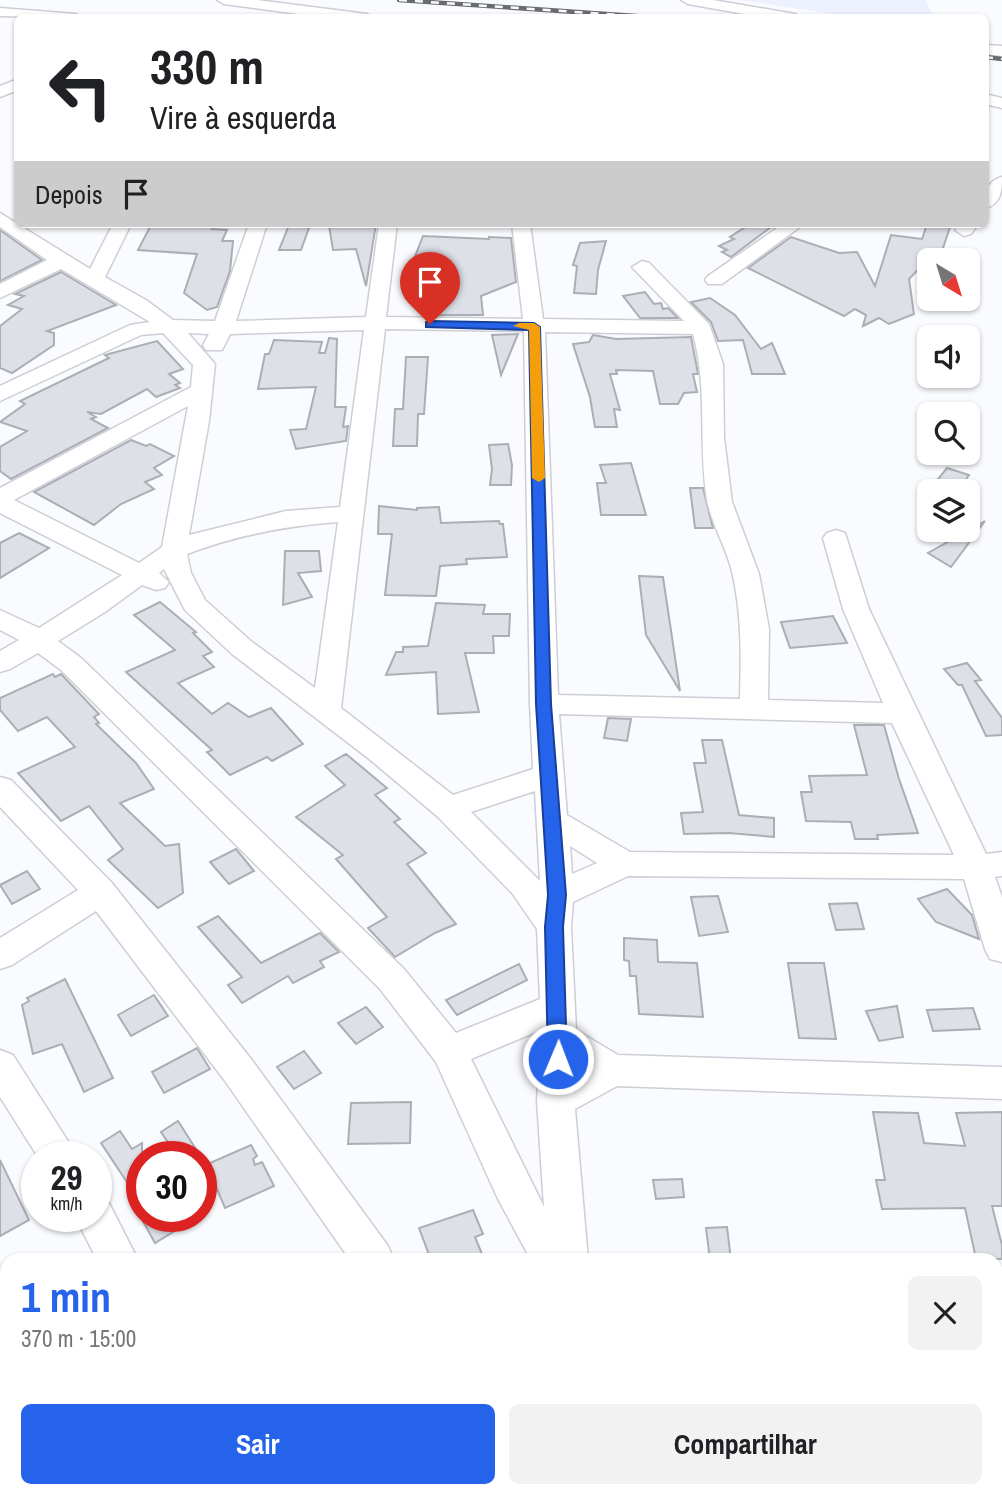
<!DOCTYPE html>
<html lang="pt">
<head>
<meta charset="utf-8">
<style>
  :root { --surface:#fff; --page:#f2f2f2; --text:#202124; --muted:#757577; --accent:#2563eb }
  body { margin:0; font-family:"Archivo Narrow",sans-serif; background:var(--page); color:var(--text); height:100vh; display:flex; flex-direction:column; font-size:26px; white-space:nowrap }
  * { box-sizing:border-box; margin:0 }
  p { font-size:23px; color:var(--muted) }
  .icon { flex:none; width:38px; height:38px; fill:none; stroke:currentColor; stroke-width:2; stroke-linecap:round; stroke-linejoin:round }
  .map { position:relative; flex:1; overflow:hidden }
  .details { position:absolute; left:0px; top:1253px; width:1003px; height:245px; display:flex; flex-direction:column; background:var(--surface); border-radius:21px 21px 0 0; box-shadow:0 2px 5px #0004 }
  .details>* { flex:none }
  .banner { position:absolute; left:14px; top:14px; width:975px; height:214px; border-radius:10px; box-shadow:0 2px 5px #0004; background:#fff; color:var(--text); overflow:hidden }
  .needle { width:46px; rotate:142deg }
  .controls { position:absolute; left:917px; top:248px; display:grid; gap:14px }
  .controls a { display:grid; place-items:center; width:63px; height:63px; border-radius:10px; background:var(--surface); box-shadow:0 2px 5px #0004; font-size:35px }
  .speed { position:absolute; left:21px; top:1141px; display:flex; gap:14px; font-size:35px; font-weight:700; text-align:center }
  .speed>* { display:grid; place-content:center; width:91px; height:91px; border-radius:50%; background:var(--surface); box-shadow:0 2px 5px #0004; line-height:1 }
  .speed small { font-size:18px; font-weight:400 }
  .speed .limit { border:10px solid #d22; background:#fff; color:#111 }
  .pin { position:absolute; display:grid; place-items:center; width:60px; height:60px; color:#fff; margin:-72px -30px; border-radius:50% 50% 50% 0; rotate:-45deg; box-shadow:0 0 7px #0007 }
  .pin .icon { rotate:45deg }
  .me { position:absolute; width:77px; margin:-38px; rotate:1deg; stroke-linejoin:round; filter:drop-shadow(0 0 5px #0008) }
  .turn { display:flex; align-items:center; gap:24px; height:147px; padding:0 21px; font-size:32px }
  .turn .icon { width:91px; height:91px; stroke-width:2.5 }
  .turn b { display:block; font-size:49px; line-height:60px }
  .then { display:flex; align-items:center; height:66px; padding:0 21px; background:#0003; gap:14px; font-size:26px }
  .round { display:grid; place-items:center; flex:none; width:74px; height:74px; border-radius:10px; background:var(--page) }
  .overview { display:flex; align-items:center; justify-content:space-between; height:119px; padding:0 21px }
  h1 { font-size:42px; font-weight:700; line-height:52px; color:var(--accent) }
  .action { display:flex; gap:14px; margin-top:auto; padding:14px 21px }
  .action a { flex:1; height:80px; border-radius:10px; background:var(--accent); color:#fff; font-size:28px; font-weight:700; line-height:80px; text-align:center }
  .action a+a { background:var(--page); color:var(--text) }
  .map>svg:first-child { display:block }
  .built { fill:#ecf0ff }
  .building { fill:#dee0e8; stroke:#acaeb5; stroke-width:2 }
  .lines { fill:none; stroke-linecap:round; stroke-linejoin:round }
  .minor-casing { stroke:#cdced6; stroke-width:3 }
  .minor { fill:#fff; fill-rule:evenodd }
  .rail-casing { stroke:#6a6b6e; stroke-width:4.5 }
  .rail { stroke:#fafbfe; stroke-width:2.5; stroke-dasharray:8; stroke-linecap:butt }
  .route { fill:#2563eb; stroke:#184099; stroke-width:2 }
  .slow { fill:#f59e0b }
</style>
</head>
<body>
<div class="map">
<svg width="1002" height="1498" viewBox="0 0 1002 1498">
  <rect width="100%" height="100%" fill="#fafbfe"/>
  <!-- built -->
  <path class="built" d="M742,0h183l9,17h-83z"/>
  <!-- building -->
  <g class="building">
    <path d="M359,224h17l-10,62 -10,-37 -23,1 -4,-24h29z"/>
    <path d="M750,224h25l-44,33 -9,-5 5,-2 -8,-4 15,-7 -4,-2z"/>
    <path d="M927,224h24l-11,33 -9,-1 -22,23 5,35 -25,10 -10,-6 -16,8 3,-11 -11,-6 -11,7 -96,-48 43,-31 48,16 18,-1 18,34 16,-51 31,4z"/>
    <path d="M151,225l63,1 -2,3 15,1 -5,11h11l-3,30 -13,36 -10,3 -23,-17 13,-39 -59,-4z"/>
    <path d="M289,225h21l-9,25h-22z"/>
    <path d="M0,230l42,30 -42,21z"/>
    <path d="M423,236l66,3v-2l22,1 5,44 -35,14 2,19h-50l-5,-16 -7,1v-15h-13v-21h4z"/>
    <path d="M606,241l-8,29 -2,24 -22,-1 3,-27 -4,-1 7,-22z"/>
    <path d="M61,272l55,33 -69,26 7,2v12l-42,28 -12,-5v-42l22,-17 -14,-4 16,-9 -9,-2z"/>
    <path d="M645,292l9,12 7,-1 2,6 5,-1 10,10h-38l-17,-22z"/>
    <path d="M710,298l25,17 26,34 11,-6 13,31h-33l-9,-34 -25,1 -7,-19 -20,-20z"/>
    <path d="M518,334l-17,41 -9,-40z"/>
    <path d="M593,335l23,4 75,-2 7,37h-5l4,18 -13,1 -6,11h-18l-7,-33 -37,-1 1,4h-7l10,36 -6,-1 3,18h-22l-5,-30 -17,-53 16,-2z"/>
    <path d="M329,338l8,1 -2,68h11l-3,20 5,-1 -2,15 -50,8 -6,-19 16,-1 10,-42 -58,2 7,-35h4l5,-14 48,2 -3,11h6z"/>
    <path d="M157,341l26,28 -14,5 11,9 -5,2 5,3 -24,9 -9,-8 -46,25 -14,-2 9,5 -5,2 17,9 -97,51 -11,-8v-24l27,-16 -27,-9 25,-18 -5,-3 89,-43 -4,-3z"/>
    <path d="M406,357h22l-4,57h-6l-1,32h-24l2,-37h8z"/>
    <path d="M131,440l15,6 4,-2 24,12 -20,12 8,7 -17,7 9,7 -33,15 -27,21 -60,-33z"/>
    <path d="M508,444l4,21 -1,20h-21l2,-16 -3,-24z"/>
    <path d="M631,463l15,52h-45l-4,-32h9l-6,-18z"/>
    <path d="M947,468l22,7 -12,17 -23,-8z"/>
    <path d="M690,488h13l10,40h-18z"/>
    <path d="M379,506l38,4v-2l22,-1 2,16 58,-2 1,3h3l4,33 -41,2 1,5 -27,2 -4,30 -51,-1 7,-61h-14z"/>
    <path d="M985,521l-34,46 -23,-14z"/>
    <path d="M19,533l30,15 -49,30v-35z"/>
    <path d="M285,551h34l2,20 -23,2 14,24 -29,8z"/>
    <path d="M639,576l24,1 17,114 -34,-56z"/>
    <path d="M160,602l36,30 -3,1 19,19 -9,4 11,11 -36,16 34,31 16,-11 21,14 22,-9 32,36 -31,17 -5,-4 -37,18 -23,-23 5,-2 -86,-78 49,-22 -41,-35z"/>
    <path d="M436,603l49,2 -2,9h27l-1,22h-16l1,17h-29l14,59 -41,2 -2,-42 -50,3 10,-23h7v-5l25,-1z"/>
    <path d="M833,616l14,27 -57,5 -9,-26z"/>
    <path d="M967,663l14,17 -6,1 27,37v17l-16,1 -24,-51h-4l-14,-16z"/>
    <path d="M53,674l2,3 6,-3 38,40 -5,3 5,6 -3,1 40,39 18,26 -34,14 45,43 14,-2 4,49 -25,15 -50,-48 15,-11 -34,-43 -28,15 -43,-48 57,-26 -28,-30 -29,14 -18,-21v-12z"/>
    <path d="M608,718l23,1 -4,22 -23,-3z"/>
    <path d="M854,725h30l15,54 19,54 -41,2 1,4h-23l-4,-17 -45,-1 -5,-29h11l-3,-16 58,-1z"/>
    <path d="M702,740h20l17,75 35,3v19l-45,-4 -45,1 -3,-21 22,-1 -9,-49h12z"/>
    <path d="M346,754l41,34 -12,7 25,24 -6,3 32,31 -19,11 49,60 -21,9 -40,24 -27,-29 19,-11 -51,-58 7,-4 -47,-38 49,-32 -20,-19z"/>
    <path d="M236,849l18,22 -25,13 -19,-22z"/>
    <path d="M27,871l13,18 -28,15 -12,-19z"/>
    <path d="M947,889l25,26 7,24 -43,-17 -18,-23z"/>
    <path d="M718,896l10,36 -29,4 -8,-39z"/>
    <path d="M857,903l7,26 -28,1 -7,-26z"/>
    <path d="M218,916l43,47 59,-30 19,19 -19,9 4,6 -31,16 -5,-7 -46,27 -14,-18 14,-8 -44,-50z"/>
    <path d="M624,938l33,2 1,22 39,1 6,54 -64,-3 -3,-38h-6l-1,-15 -5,-1z"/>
    <path d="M788,963h36l12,76 -37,-1z"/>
    <path d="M519,964l8,16 -70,35 -11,-15z"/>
    <path d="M65,979l48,99 -29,14 -22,-48 -29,10 -11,-49 7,-4 -2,-3z"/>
    <path d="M154,995l14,21 -37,20 -13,-21z"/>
    <path d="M897,1006l6,31 -24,4 -13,-30z"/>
    <path d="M366,1007l17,20 -27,17 -18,-21z"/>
    <path d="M973,1008l7,21 -47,2 -6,-21z"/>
    <path d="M197,1048l13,21 -46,24 -12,-21z"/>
    <path d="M304,1051l17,22 -27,16 -17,-22z"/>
    <path d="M411,1102l-1,41 -62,1 3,-41z"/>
    <path d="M873,1112l45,1 6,30 41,3 -9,-33 46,-1v94h-10l10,39v14h-26l-11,-51 -83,1 -6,-29h9z"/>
    <path d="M178,1121l23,36h-23l-17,-25z"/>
    <path d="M120,1131l12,18 10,-6v62l-41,-62z"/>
    <path d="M251,1145l6,11 -4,3 2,6 7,-3 12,24 -49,22 -11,-26 -13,8v-23z"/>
    <path d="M0,1160l29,60 -29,16z"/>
    <path d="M682,1179l2,18 -28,2 -3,-19z"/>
    <path d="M473,1210l10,24 -8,3 7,17 -17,6h-34l-12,-32z"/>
    <path d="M140,1216h59l-44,27z"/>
    <path d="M727,1227l4,33h-21l-4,-32z"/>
  </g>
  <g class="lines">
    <!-- minor casing -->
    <g class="minor-casing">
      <g id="minor">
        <path d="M217,0h40l110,14 7,4h-45l-105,-14z"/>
        <path d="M681,0h32l82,14 7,4h-35l-79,-14z"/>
        <path d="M0,8l76,6 7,4 -83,-2z"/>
        <path d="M985,45l17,1v10l-17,-2z"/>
        <path d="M18,79v11l-18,7v-11z"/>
        <path d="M985,94l17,4v10l-17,-4z"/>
        <path d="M1002,177c0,13 -1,28 -17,31 0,-14 1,-27 17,-31z"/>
        <path d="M0,213l90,56 23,-45h18l-26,53 41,23 27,20 42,1 34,-97h18l-31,97 130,-4 13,-93h18l-11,93 137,2 -11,-95h18l13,95 141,2 -52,-54 10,-6 7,2 60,61 14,40 1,74 8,64 27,72 10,55 -1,71 115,3 -40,-94 -20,-71 4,-5 9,-3 9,3 24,76 117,245 16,-2v24l-7,1 7,20v65l-12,-3 -5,-10 -21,-70 -336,-3 -55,26 -2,25 5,103 42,25 384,12v32l-385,-13 -42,23 13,151h-57l-33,-61 -62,-137 -56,-73 -319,-319 -23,-17 -28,16 -10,3v-21l19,-11 -19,-10v-20l39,18 83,-53 -122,-62v-25l191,-101 2,-22 -30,-32 -22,2 -141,66v-15l130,-61 20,-3 -89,-53 -61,29v-14l47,-24 -47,-33zM385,329l139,2 6,373 3,65 -80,26 -112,-87zM364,330l-24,177 -54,4 -97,24 20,-114 6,-57 -27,-31 21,1 -6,11 3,5h16l8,-16zM545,332l148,2c15,54 5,110 14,166 5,26 21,50 26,76 9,41 8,81 7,123l-182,-4zM188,406l-26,141 -23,16 -125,-63zM338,522l-23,166 -63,-46 -47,-42 -14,-27 -4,-19c50,-19 98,-28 151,-32zM164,569l21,41 47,44 136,104 69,58 75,77 25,36 3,70 -84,34 -52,-64 -323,-311 -23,-17 47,-29 37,-27 14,5 9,-2 4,-6 -10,-9zM559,714l333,9 62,132 -324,-3 -63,-37zM535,791l5,90 -69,-69zM570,846l27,17 -25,11zM541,1030l-4,71 7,106 -73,-148z"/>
        <path d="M783,224h21l-82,60h-14l-3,-4 3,-4z"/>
        <path d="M959,224h19l-7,10 -7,2 -9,-6z"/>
        <path d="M0,777l11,3 101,103 139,176 137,187 6,14h-44l-125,-179 -129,-170 -84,54 -12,4v-31l78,-48 -78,-83z"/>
        <path d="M0,1050l13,5 65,102h-40l-38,-60z"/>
        <path d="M96,1198l13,5 29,57h-41l-22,-44h21z"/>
        <rect x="996" y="1335" width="6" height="42"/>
        <path d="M215,1491h47l3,7h-47z"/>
        <rect x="549" y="1491" width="46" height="7"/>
      </g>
    </g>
    <!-- minor -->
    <use href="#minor" class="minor"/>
    <!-- rail casing -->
    <g class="rail-casing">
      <g id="rail">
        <path d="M399,0l266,18"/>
        <path d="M985,57l17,2"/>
      </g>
    </g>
    <!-- rail -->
    <use href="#rail" class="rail"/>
  </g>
  <!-- route -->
  <path class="route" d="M430,321l104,2 6,4 11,377 15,191 -3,32 4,132 -2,6 -7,2 -7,-2 -3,-6 -3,-132 3,-32 -12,-191 -7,-374 -103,-3v-5z"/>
  <!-- slow -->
  <path class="slow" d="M534,323l6,4 5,151 -6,4 -7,-4 -3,-148 -16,-4 6,-3z"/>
</svg>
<div class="controls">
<a><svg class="needle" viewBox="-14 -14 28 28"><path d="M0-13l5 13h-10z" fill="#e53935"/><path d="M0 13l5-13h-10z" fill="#757577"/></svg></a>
<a><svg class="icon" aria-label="sound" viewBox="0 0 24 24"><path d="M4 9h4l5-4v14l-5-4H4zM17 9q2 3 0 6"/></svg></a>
<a><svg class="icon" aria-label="search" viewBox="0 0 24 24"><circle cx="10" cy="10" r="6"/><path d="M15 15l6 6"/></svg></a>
<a><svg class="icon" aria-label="layers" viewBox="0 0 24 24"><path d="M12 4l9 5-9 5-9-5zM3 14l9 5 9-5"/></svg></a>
</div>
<div class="speed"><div>29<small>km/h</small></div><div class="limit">30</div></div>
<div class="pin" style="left:430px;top:324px;background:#d93025"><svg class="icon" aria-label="arrive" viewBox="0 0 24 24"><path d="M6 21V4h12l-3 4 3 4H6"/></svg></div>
<svg class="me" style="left:558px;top:1059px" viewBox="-20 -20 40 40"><circle r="17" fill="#2563eb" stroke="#fff" stroke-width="3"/><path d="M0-11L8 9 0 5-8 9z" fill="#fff"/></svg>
<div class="banner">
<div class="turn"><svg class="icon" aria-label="left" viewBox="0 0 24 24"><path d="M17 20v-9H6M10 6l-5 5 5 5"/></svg><div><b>330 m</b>Vire à esquerda</div></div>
<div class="then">Depois<svg class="icon" aria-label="arrive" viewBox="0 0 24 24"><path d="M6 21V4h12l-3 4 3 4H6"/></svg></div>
</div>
<section class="details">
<div class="overview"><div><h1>1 min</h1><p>370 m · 15:00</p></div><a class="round"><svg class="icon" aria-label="close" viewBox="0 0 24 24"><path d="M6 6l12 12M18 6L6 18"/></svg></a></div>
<div class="action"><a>Sair</a><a>Compartilhar</a></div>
</section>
</div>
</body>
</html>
